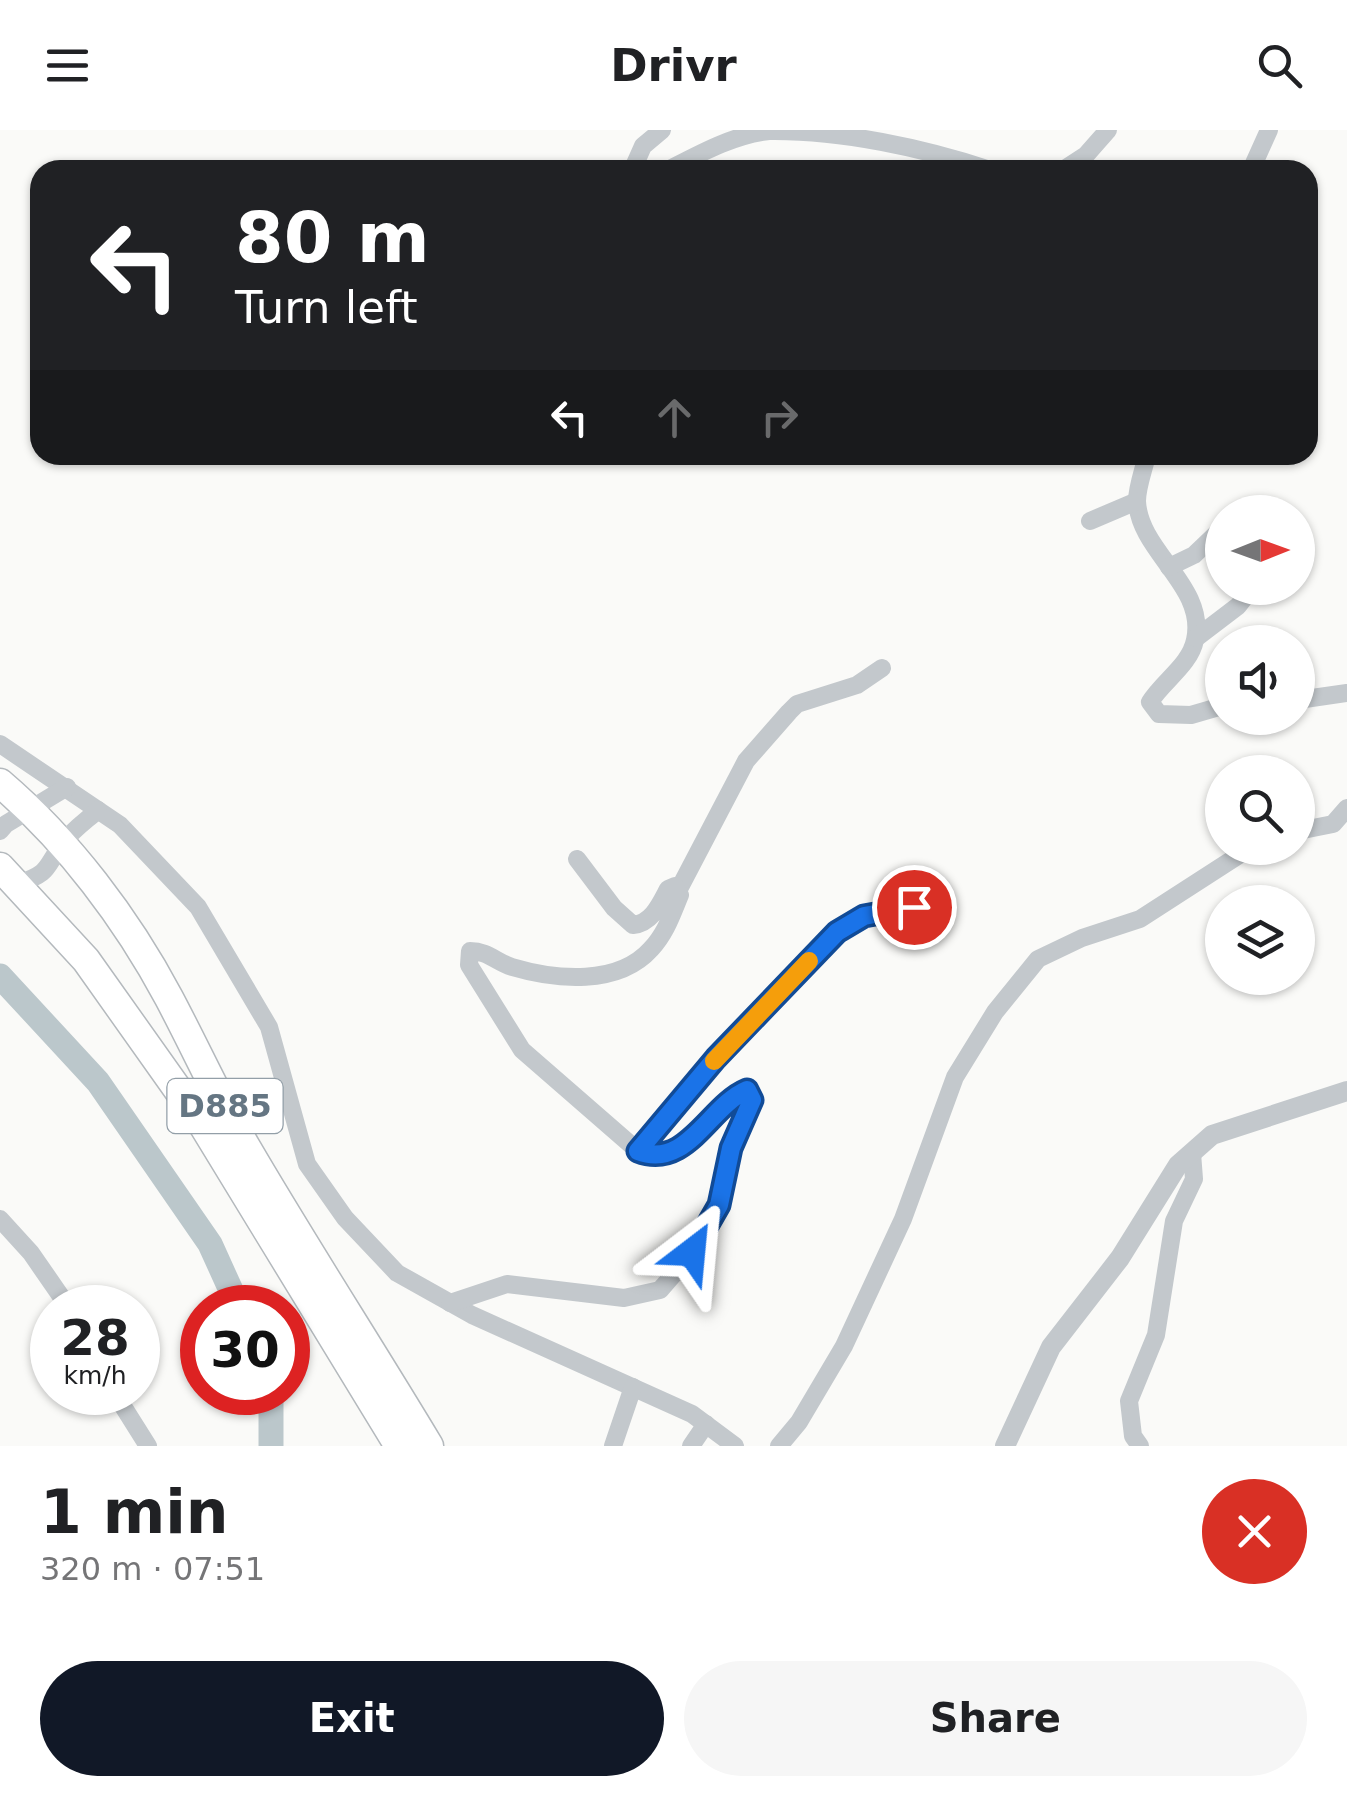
<!DOCTYPE html>
<html lang="en">
<head>
<meta charset="utf-8">
<style>
  :root { --surface:#fff; --page:#f6f6f6; --text:#202124; --muted:#757577; --accent:#111827 }
  body { margin:0; font-family:"DejaVu Sans",sans-serif; background:var(--page); color:var(--text); height:100vh; display:flex; flex-direction:column; font-size:38px; white-space:nowrap }
  * { box-sizing:border-box; margin:0 }
  p { font-size:32px; color:var(--muted) }
  .icon { flex:none; width:55px; height:55px; fill:none; stroke:currentColor; stroke-width:2; stroke-linecap:round; stroke-linejoin:round }
  .map { position:relative; height:1316px; overflow:hidden }
  .details { display:flex; flex-direction:column; background:var(--surface); flex:1 }
  .details>* { flex:none }
  .guide { position:absolute; left:30px; top:30px; width:1288px; height:305px; border-radius:30px; box-shadow:0 2px 8px #0004; background:#202124; color:#fff; overflow:hidden }
  .needle { width:65px; rotate:89deg }
  .tools { position:absolute; left:1205px; top:365px; display:grid; gap:20px }
  .tools a { display:grid; place-items:center; width:110px; height:110px; border-radius:50%; background:var(--surface); box-shadow:0 2px 8px #0004; font-size:50px }
  .speed { position:absolute; left:30px; top:1155px; display:flex; gap:20px; font-size:50px; font-weight:700; text-align:center }
  .speed>* { display:grid; place-content:center; width:130px; height:130px; border-radius:50%; background:var(--surface); box-shadow:0 2px 8px #0004; line-height:1 }
  .speed small { font-size:25px; font-weight:400 }
  .speed .limit { border:15px solid #d22; background:#fff; color:#111 }
  .pin { position:absolute; display:grid; place-items:center; width:85px; height:85px; color:#fff; margin:-42px; border:5px solid #fff; border-radius:50%; box-shadow:0 2px 10px #0007 }
  .me { position:absolute; width:110px; margin:-55px; rotate:29deg; stroke-linejoin:round; filter:drop-shadow(0 0 8px #0008) }
  .turn { display:flex; align-items:center; gap:35px; height:210px; padding:0 40px; font-size:45px }
  .turn .icon { width:130px; height:130px; stroke-width:2.5 }
  .turn b { display:block; font-size:70px; line-height:85px }
  .lanes { display:flex; align-items:center; height:95px; padding:0 40px; background:#0003; justify-content:center; gap:50px; direction:ltr }
  .lanes .off { opacity:.35 }
  .round { display:grid; place-items:center; flex:none; width:105px; height:105px; border-radius:52px; background:var(--page) }
  .headline { display:flex; align-items:center; justify-content:space-between; height:170px; padding:0 40px }
  h1 { font-size:60px; font-weight:700; line-height:75px }
  .button { display:flex; gap:20px; margin-top:auto; padding:20px 40px }
  .button a { flex:1; height:115px; border-radius:60px; background:var(--accent); color:#fff; font-size:40px; font-weight:700; line-height:115px; text-align:center }
  .button a+a { background:var(--page); color:var(--text) }
  header { display:flex; justify-content:space-between; align-items:center; height:130px; padding:0 40px; background:var(--surface); font-size:45px; font-weight:700 }
  .map>svg:first-child { display:block }
  .lines { fill:none; stroke-linecap:round; stroke-linejoin:round }
  .river { stroke:#bbc7cb; stroke-width:25 }
  .trunk-casing { stroke:#b4b9bd; stroke-width:31 }
  .minor { stroke:#c3c8cc; stroke-width:18 }
  .tertiary { stroke:#c3c8cc; stroke-width:20 }
  .trunk { stroke:#fff; stroke-width:28 }
  .route-casing { stroke:#114b97; stroke-width:25 }
  .route { stroke:#1a73e8; stroke-width:18 }
  .slow { stroke:#f59e0b; stroke-width:18 }
  .labels { text-anchor:middle; stroke-width:10; stroke-linejoin:round; paint-order:stroke }
  .shield { fill:#fff; stroke:#939fa8; stroke-width:2.5 }
  .shield-label { font-size:32px; font-weight:bold; fill:#657683 }
</style>
</head>
<body>
<header><svg class="icon" aria-label="menu" viewBox="0 0 24 24"><path d="M4 6h16M4 12h16M4 18h16"/></svg>Drivr<svg class="icon" aria-label="search" viewBox="0 0 24 24"><circle cx="10" cy="10" r="6"/><path d="M15 15l6 6"/></svg></header>
<div class="map">
<svg width="1347" height="1316" viewBox="0 0 1347 1316">
  <rect width="100%" height="100%" fill="#fafaf8"/>
  <g class="lines">
    <!-- river -->
    <g class="river">
      <path d="M0,846l98,106 112,162 29,64"/>
      <path d="M271,1316v-54"/>
    </g>
    <!-- trunk casing -->
    <g class="trunk-casing">
      <g id="trunk">
        <path d="M0,653c68,58 127,136 169,215 26,49 49,100 77,149 59,101 123,199 183,299"/>
        <path d="M0,737l86,93 117,165 196,321"/>
      </g>
    </g>
    <!-- minor -->
    <g class="minor">
      <path d="M639,40l-4,-6 8,-18 19,-16"/>
      <path d="M668,40c31,-16 65,-35 101,-39 71,-1 155,17 221,39"/>
      <path d="M1063,40l23,-15 22,-25"/>
      <path d="M1251,40l18,-40"/>
      <path d="M1147,325c-3,14 -10,32 -10,46 2,51 70,85 58,139 -5,25 -32,41 -45,62l9,12 32,1 31,-9"/>
      <path d="M1090,391l47,-20"/>
      <path d="M1169,437l25,-12 22,-21"/>
      <path d="M1196,508l42,-32 14,-18"/>
      <path d="M1298,570l49,-7"/>
      <path d="M0,614l120,81 78,82 71,120 38,137 38,54 52,55 75,42 220,99 43,32"/>
      <path d="M0,701l6,-7 61,-37"/>
      <path d="M1298,701l35,-7 14,-16"/>
      <path d="M18,754c34,-12 26,-16 45,-41 9,-13 24,-23 35,-33"/>
      <path d="M679,759l67,-128 43,-49 8,-8 60,-19 25,-17"/>
      <path d="M638,1021l78,-93 121,-126 27,-17 50,-8"/>
      <path d="M0,1089l31,34 38,55"/>
      <path d="M450,1173l57,-19 117,14 36,-8 32,-37 27,-48 12,-57 21,-48 -5,-10c-38,16 -60,80 -109,61l-116,-101 -53,-85 1,-14c18,0 26,11 42,16 44,13 106,19 139,-18 15,-16 21,-35 29,-54l-5,-9 -7,3c-8,15 -16,34 -35,36l-19,-17 -37,-49"/>
      <path d="M114,1262l34,54"/>
      <path d="M613,1316l20,-59"/>
      <path d="M691,1316l15,-22"/>
      <path d="M779,1316l20,-24 45,-76 59,-127 52,-142 40,-65 43,-53 44,-21 58,-19 110,-71"/>
      <path d="M1140,1316l-7,-10 -4,-35 27,-66 18,-114 20,-42 -2,-26"/>
    </g>
    <!-- tertiary -->
    <path class="tertiary" d="M1005,1316l46,-99 69,-89 58,-93 34,-30 135,-44"/>
    <!-- trunk -->
    <use href="#trunk" class="trunk"/>
  </g>
  <g class="lines">
    <!-- route casing -->
    <g class="route-casing">
      <path id="route" d="M692,1122l27,-47 12,-57 21,-48 -5,-10c-38,16 -60,80 -109,61l78,-93 121,-126 27,-16 50,-9"/>
    </g>
    <!-- route -->
    <use href="#route" class="route"/>
    <!-- slow -->
    <path class="slow" d="M714,931l95,-100"/>
  </g>
  <g class="labels">
    <!-- shield labels -->
    <rect class="shield" x="167.5" y="949" width="115" height="54" rx="8"/>
    <g class="shield-label">
      <text x="225" y="987">D885</text>
    </g>
  </g>
</svg>
<div class="tools">
<a><svg class="needle" viewBox="-14 -14 28 28"><path d="M0-13l5 13h-10z" fill="#e53935"/><path d="M0 13l5-13h-10z" fill="#757577"/></svg></a>
<a><svg class="icon" aria-label="sound" viewBox="0 0 24 24"><path d="M4 9h4l5-4v14l-5-4H4zM17 9q2 3 0 6"/></svg></a>
<a><svg class="icon" aria-label="search" viewBox="0 0 24 24"><circle cx="10" cy="10" r="6"/><path d="M15 15l6 6"/></svg></a>
<a><svg class="icon" aria-label="layers" viewBox="0 0 24 24"><path d="M12 4l9 5-9 5-9-5zM3 14l9 5 9-5"/></svg></a>
</div>
<div class="speed"><div>28<small>km/h</small></div><div class="limit">30</div></div>
<div class="pin" style="left:914px;top:777px;background:#d93025"><svg class="icon" aria-label="arrive" viewBox="0 0 24 24"><path d="M6 21V4h12l-3 4 3 4H6"/></svg></div>
<svg class="me" style="left:692px;top:1122px" viewBox="-20 -20 40 40"><path d="M0-17L14 15 0 8-14 15z" fill="#1a73e8" stroke="#fff" stroke-width="4"/></svg>
<div class="guide">
<div class="turn"><svg class="icon" aria-label="left" viewBox="0 0 24 24"><path d="M17 20v-9H6M10 6l-5 5 5 5"/></svg><div><b>80 m</b>Turn left</div></div>
<div class="lanes"><svg class="icon" aria-label="left" viewBox="0 0 24 24"><path d="M17 20v-9H6M10 6l-5 5 5 5"/></svg><svg class="icon off" aria-label="ahead" viewBox="0 0 24 24"><path d="M12 20V5M6 11l6-6 6 6"/></svg><svg class="icon off" aria-label="right" viewBox="0 0 24 24"><path d="M7 20v-9h11M14 6l5 5-5 5"/></svg></div>
</div>
</div>
<section class="details">
<div class="headline"><div><h1>1 min</h1><p>320 m · 07:51</p></div><a class="round" style="background:#d93025;color:#fff"><svg class="icon" aria-label="close" viewBox="0 0 24 24"><path d="M6 6l12 12M18 6L6 18"/></svg></a></div>
<div class="button"><a>Exit</a><a>Share</a></div>
</section>
</body>
</html>
